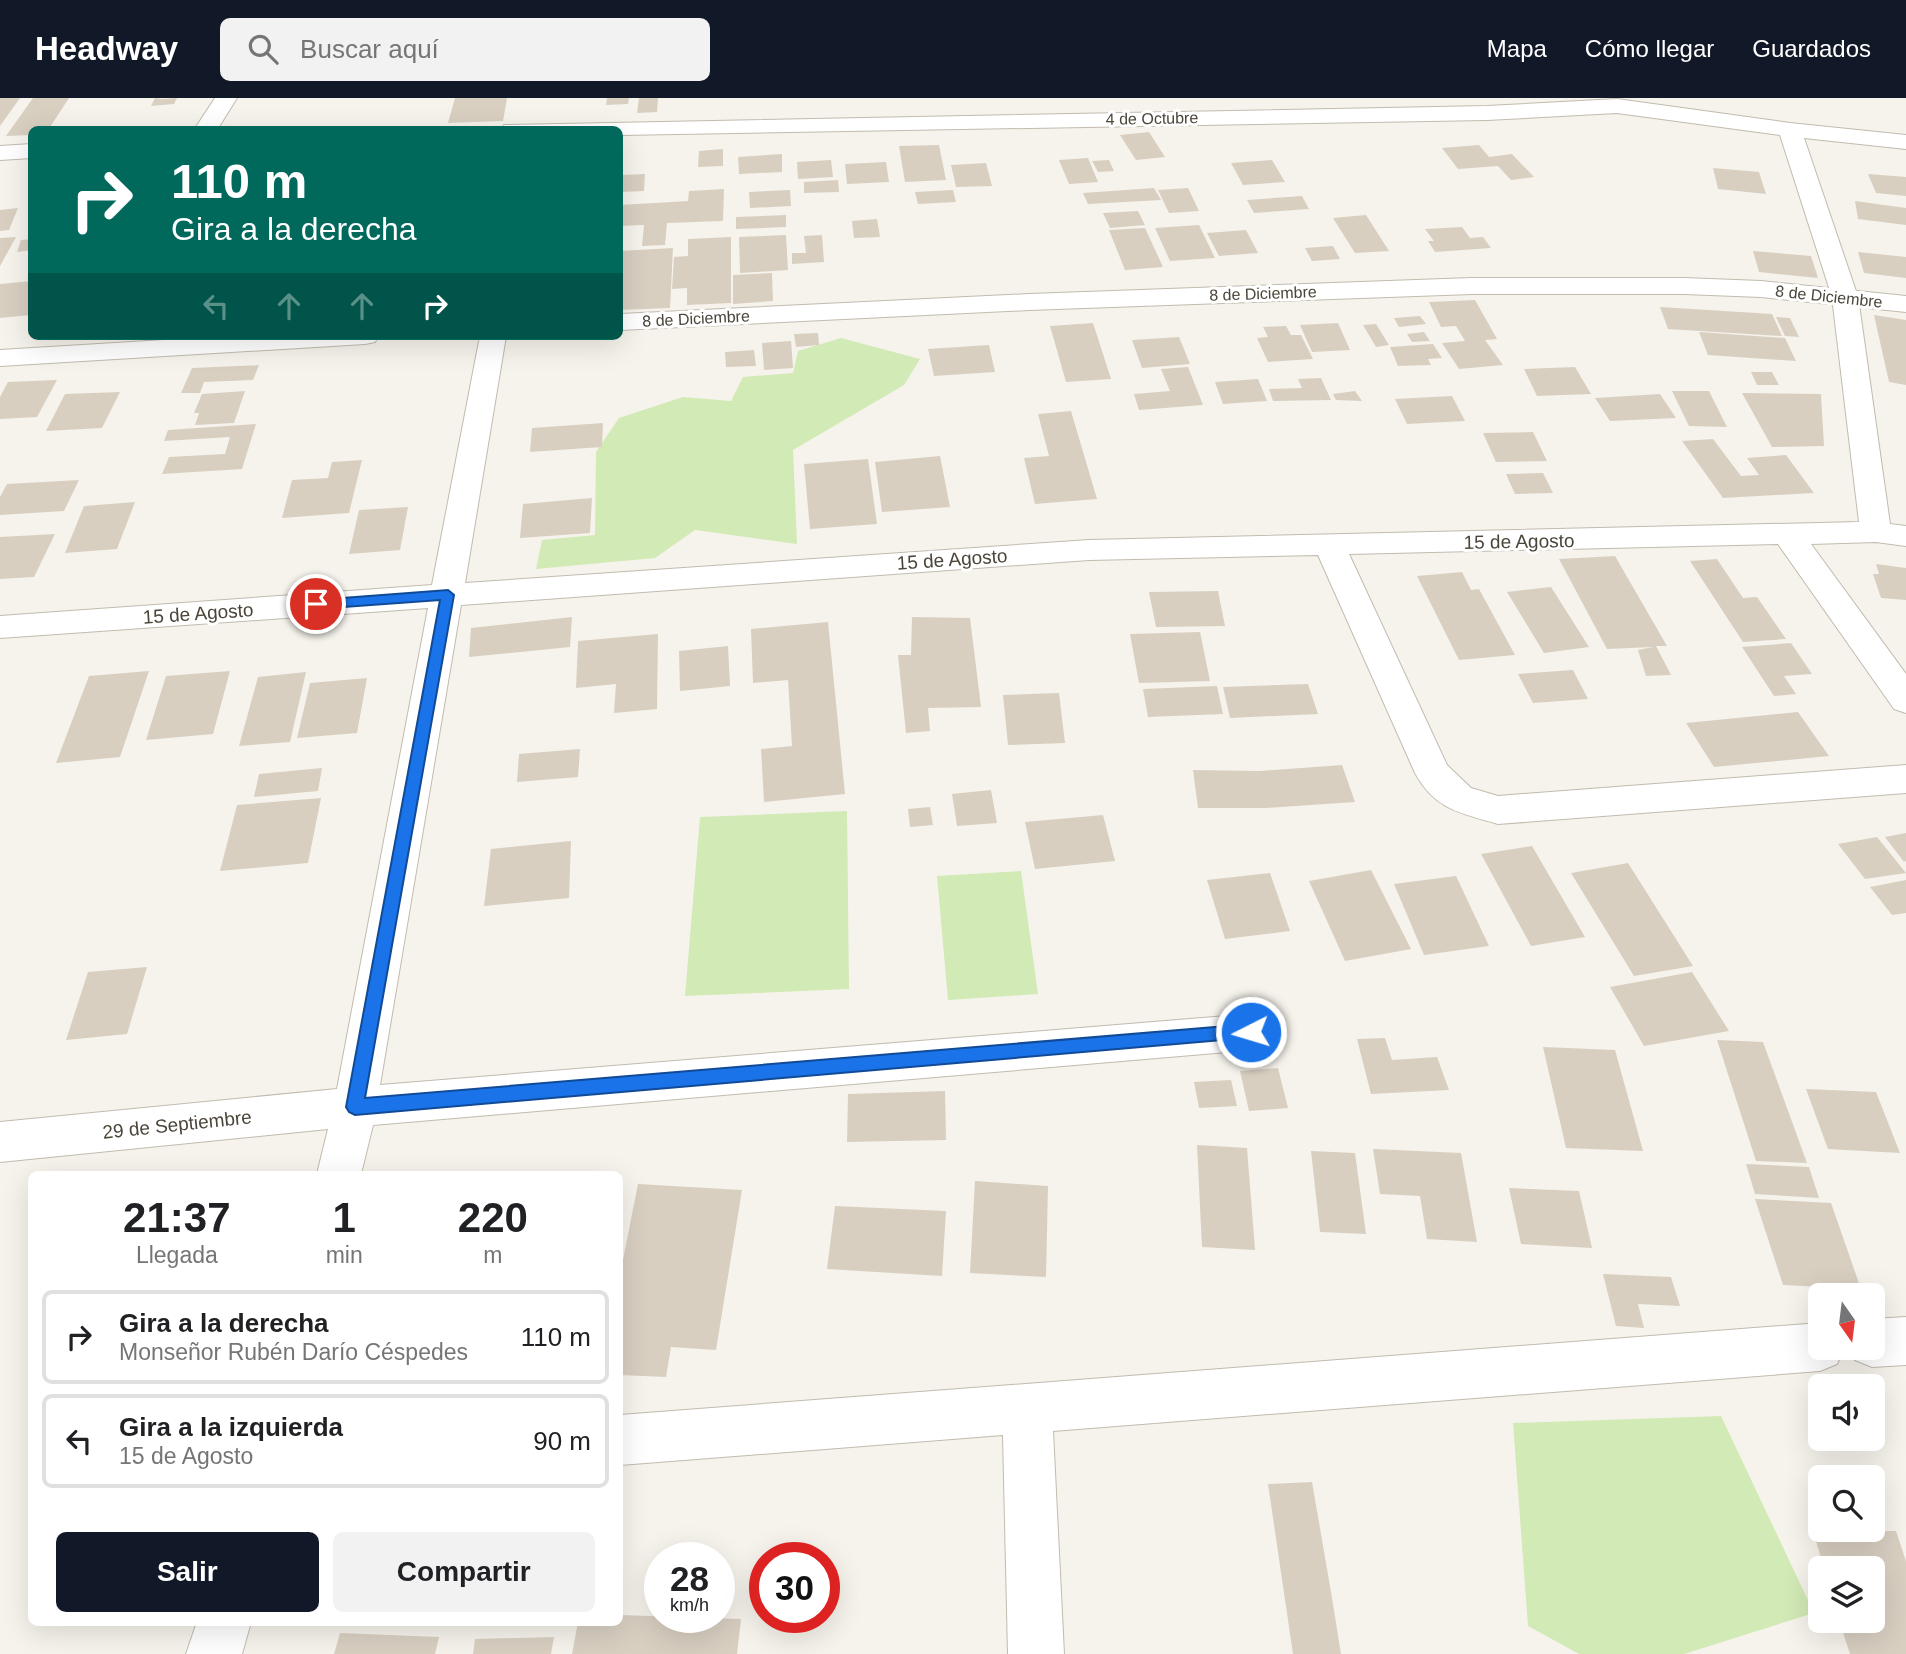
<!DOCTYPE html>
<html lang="es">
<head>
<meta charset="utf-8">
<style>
  :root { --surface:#fff; --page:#f2f2f2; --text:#202124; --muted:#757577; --line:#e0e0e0; --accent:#111827 }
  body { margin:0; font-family:Helvetica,sans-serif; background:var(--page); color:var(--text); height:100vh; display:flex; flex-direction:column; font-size:26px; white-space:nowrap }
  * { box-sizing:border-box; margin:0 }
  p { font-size:23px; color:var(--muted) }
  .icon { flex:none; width:38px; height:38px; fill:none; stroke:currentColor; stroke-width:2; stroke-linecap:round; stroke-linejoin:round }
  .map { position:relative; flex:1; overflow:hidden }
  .panel { position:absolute; left:28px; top:1073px; width:595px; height:455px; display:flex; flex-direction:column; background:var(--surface); border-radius:10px; box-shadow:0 7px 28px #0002 }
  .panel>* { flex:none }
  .hud { position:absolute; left:28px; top:28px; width:595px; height:214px; border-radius:10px; box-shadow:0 7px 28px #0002; background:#00695c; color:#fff; overflow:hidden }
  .needle { width:46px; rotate:166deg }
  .fabs { position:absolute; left:1808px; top:1185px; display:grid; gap:14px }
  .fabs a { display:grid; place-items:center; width:77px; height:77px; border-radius:10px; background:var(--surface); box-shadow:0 7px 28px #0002; font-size:35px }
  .speed { position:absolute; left:644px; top:1444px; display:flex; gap:14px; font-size:35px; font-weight:700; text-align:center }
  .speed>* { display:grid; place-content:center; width:91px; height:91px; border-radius:50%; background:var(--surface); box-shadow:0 7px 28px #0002; line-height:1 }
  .speed small { font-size:18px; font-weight:400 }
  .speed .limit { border:10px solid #d22; background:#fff; color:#111 }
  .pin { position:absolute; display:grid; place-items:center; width:60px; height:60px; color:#fff; margin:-30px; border:4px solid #fff; border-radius:50%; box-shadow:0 2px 7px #0007 }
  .me { position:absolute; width:77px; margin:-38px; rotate:265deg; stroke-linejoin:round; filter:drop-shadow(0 0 5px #0008) }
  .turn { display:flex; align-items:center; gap:24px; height:147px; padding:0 28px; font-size:32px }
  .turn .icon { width:91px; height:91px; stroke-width:2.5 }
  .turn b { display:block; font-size:49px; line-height:60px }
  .lanes { display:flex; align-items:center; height:66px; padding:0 28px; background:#0003; justify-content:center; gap:35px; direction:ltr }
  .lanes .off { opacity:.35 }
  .eta { display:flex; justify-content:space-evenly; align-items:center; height:119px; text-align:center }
  .eta b { font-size:42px; font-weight:800; line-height:49px }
  .primary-button { display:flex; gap:14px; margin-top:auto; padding:14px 28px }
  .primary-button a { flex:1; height:80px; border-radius:10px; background:var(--accent); color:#fff; font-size:28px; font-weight:800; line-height:80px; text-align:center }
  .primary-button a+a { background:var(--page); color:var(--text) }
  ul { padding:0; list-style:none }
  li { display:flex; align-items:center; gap:21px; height:94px; margin:0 14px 10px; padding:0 14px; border:4px solid var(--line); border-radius:10px }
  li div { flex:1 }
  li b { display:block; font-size:26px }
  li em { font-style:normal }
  header { display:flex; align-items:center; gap:42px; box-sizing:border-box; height:98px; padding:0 35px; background:var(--accent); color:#fff }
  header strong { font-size:33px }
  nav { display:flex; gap:38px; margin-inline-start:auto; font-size:24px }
  .search { width:490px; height:63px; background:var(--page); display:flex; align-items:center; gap:18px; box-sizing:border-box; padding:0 24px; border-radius:10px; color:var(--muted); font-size:26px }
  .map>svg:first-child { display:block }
  .green { fill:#d2eab5 }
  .building { fill:#d8cfc1 }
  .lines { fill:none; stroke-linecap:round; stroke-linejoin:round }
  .minor-casing { stroke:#c2bbae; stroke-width:2 }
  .tertiary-casing { stroke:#c2bbae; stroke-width:2 }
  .minor { fill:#fff; fill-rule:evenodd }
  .tertiary { fill:#fff; fill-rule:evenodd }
  .route { fill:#1a73e8; stroke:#114b97; stroke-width:2 }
  .labels { text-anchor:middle; stroke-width:6; stroke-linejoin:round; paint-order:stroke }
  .far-street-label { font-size:16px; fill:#4b4439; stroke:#fff }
  .street-label { font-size:19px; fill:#4b4439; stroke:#fff }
</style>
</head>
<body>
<header>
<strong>Headway</strong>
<div class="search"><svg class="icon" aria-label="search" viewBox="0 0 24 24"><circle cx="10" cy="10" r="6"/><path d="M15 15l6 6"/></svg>Buscar aquí</div>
<nav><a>Mapa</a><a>Cómo llegar</a><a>Guardados</a></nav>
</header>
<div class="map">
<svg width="1906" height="1556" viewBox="0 0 1906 1556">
  <rect width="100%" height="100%" fill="#f6f3ec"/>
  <!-- green -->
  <g class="green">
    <path d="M841,240l79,21 -16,26 -111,65 4,94 -102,-14 -40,28 -119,11 6,-29 53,-5 1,-83 23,-34 64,-21 48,4 12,-24 50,-4 5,-22z"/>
    <path d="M847,713l2,178 -164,7 15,-179z"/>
    <path d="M1021,773l17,123 -90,6 -11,-124z"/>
    <path d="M1721,1318l93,197 -130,41h-105l-51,-28 -15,-203z"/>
  </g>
  <!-- building -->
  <g class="building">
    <path d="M0,0h20l-20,28z"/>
    <path d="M33,0h36l-21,32h-16v5l-26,1z"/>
    <path d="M155,0l7,1 15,-1 -3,6 -23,2z"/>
    <path d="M455,0h52l-4,23 -55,2z"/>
    <path d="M607,0h22l-1,6 -22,1z"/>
    <path d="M639,0h19l-1,14 -20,1z"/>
    <path d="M1149,34l16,25 -29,3 -16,-25z"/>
    <path d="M939,47l7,35 -41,2 -6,-36z"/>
    <path d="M1479,47l10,12 23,-3 22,23 -23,3 -13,-14 -40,3 -16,-21z"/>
    <path d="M723,51v17l-25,1 1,-16z"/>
    <path d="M782,56v18l-43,2 -1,-17z"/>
    <path d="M1088,60l10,24 -29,2 -10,-24z"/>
    <path d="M831,62l2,17 -35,2 -1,-17z"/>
    <path d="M1109,62l5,11 -16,1 -6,-11z"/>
    <path d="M1272,62l13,22 -42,3 -12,-22z"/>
    <path d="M886,64l3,20 -42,2 -2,-20z"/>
    <path d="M986,65l6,23 -36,1 -5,-22z"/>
    <path d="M1713,70l46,4 7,22 -48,-5z"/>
    <path d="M645,76l-1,17 -24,1v-17z"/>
    <path d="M1868,76l38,3v19l-30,-3z"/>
    <path d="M838,82l1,12 -35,1v-11z"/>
    <path d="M1154,90l7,12 -73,4 -5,-11z"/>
    <path d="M1188,90l11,23 -30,2 -11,-23z"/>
    <path d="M724,91l-1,32 -56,2 -2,22 -23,1 2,-21 -24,1v-21l68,-4 1,-10z"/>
    <path d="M790,92l1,16 -41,2 -1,-16z"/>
    <path d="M953,92l3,12 -38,2 -3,-12z"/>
    <path d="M1302,98l7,13 -55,4 -7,-13z"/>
    <path d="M1855,103l51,7v17l-48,-6z"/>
    <path d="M18,110l-9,22 -9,1v-21z"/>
    <path d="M1138,113l7,14 -35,3 -7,-15z"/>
    <path d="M786,117v12l-50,2v-12z"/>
    <path d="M1366,117l23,36 -34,2 -22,-35z"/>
    <path d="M877,121l3,18 -26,1 -2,-17z"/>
    <path d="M1199,127l16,33 -45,3 -15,-33z"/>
    <path d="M1462,129l8,11 13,-1 8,11 -56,4 -7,-11h6l-9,-12z"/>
    <path d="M1145,130l18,39 -38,3 -16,-40z"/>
    <path d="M1246,132l12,23 -39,3 -12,-23z"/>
    <path d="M786,137l2,35 -48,3 -1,-36z"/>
    <path d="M822,137l2,27 -32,2v-11h14l-2,-17z"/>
    <path d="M16,139l-16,29v-28z"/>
    <path d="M731,139v66l-44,2v-17l-15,1 2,-32 14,-1v-17z"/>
    <path d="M32,141v11l-15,2 4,-12z"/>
    <path d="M1333,148l7,13 -28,2 -7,-13z"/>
    <path d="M673,150l-3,60 -50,2v-59z"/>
    <path d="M1753,153l58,5 7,22 -59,-6z"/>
    <path d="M1858,154l48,5v21l-42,-5z"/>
    <path d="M772,175l1,28 -40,3v-29z"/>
    <path d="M32,183l-1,34 -31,3v-34z"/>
    <path d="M1475,202l22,39 -12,1 18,25 -44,4 -17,-26 23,-2 -9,-15 -15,1 -12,-25z"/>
    <path d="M1660,209l112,7 10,22 -114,-7z"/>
    <path d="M1874,217l32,5v65l-17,-3z"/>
    <path d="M1420,218l6,8 -27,3 -5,-9z"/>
    <path d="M1776,219l14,1 9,19 -14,-1z"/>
    <path d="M1093,225l18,56 -45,3 -16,-56z"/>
    <path d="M1338,225l12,27 -38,2 -12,-27z"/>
    <path d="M1376,226l13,21 -13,2 -13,-22z"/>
    <path d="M1286,228l5,9h10l12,24 -45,3 -11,-24 11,-1 -5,-10z"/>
    <path d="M1424,234l6,9 -18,1 -5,-8z"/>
    <path d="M1699,234l86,6 11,23 -88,-6z"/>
    <path d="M818,235l1,12 -23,2 -2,-13z"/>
    <path d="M1179,239l11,27 -48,4 -10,-28z"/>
    <path d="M791,243l2,27 -29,2 -2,-27z"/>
    <path d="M1433,246l9,14 -14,1 3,6 -33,1 -8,-19z"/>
    <path d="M989,247l6,27 -61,4 -6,-27z"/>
    <path d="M754,252l2,16 -30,1 -1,-15z"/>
    <path d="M259,267l-6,15 -49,2 -4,11h-19l11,-25z"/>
    <path d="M1188,269l15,38 -64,5 -5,-16 36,-3 -9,-22z"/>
    <path d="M1575,269l16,27 -54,2 -13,-27z"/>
    <path d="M1751,274h21l7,13h-22z"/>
    <path d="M1321,280l10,22 -58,1 -4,-12 33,-1 -4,-9z"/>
    <path d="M1258,281l9,22 -44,3 -8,-22z"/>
    <path d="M57,282l-20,37 -37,2v-22l8,-15z"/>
    <path d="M245,293l-11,32 -39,2 4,-12h-5l8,-19z"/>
    <path d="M1355,293l7,10 -26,-1 -3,-6z"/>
    <path d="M1672,293h37l18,36 -38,-1z"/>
    <path d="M120,294l-18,36 -56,3 19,-37z"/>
    <path d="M1742,295l79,1 3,52 -52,1z"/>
    <path d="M1660,296l16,24 -66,3 -15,-23z"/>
    <path d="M1452,298l13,25 -58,3 -12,-25z"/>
    <path d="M1071,313l26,88 -62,5 -11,-46 25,-2 -11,-42z"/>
    <path d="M603,325l-1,24 -72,5 2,-24z"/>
    <path d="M256,326l-14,45 -80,5 7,-17 56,-3 5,-17 -66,4 4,-11z"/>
    <path d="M1533,334l14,29 -51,1 -13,-29z"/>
    <path d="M1713,341l28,37 18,-1 -12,-17 39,-3 28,38 -91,5 -41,-57z"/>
    <path d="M940,358l10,51 -68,5 -7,-50z"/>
    <path d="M868,361l9,65 -67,5 -6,-65z"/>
    <path d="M362,362l-13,53 -67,5 10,-38 36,-2 4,-16z"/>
    <path d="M1543,375l10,20 -38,1 -9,-20z"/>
    <path d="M79,382l-15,31 -64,4v-18l7,-13z"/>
    <path d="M592,400l-2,35 -70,5 3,-34z"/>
    <path d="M135,404l-18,47 -52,4 19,-47z"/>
    <path d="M408,409l-8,43 -51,4 10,-44z"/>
    <path d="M55,436l-21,43 -34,2v-42z"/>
    <path d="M1615,458l52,90h-11l15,29 -25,1 -8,-26 15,-3 -46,2 -48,-90z"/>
    <path d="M1717,461l26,39 14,-1 29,42 -43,3 -53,-81z"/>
    <path d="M1876,466l30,4v32l-25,-2 -8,-24h6z"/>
    <path d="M1462,474l9,18 8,-1 36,66 -56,5 -42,-84z"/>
    <path d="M1551,489l38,60 -45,6 -37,-61z"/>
    <path d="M1218,493l7,35 -69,1 -7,-35z"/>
    <path d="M572,519l-2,30 -101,10 2,-29z"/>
    <path d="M912,519l58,1 11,89 -53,1 2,23 -24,2 -8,-78h13z"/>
    <path d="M828,524l17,172 -81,8 -3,-53 31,-3 -4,-66 -35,3 -2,-54z"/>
    <path d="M1200,534l10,49 -71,2 -9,-49z"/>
    <path d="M658,536l-1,75 -43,4 2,-29 -40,4 2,-47z"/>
    <path d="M1791,545l21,31 -28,2 12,18 -22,2 -32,-49z"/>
    <path d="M728,548l2,40 -50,5 -1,-40z"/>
    <path d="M1573,572l15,29 -55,4 -15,-29z"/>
    <path d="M149,573l-29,86 -64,6 33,-87z"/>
    <path d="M230,573l-17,63 -67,6 20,-64z"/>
    <path d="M306,574l-16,70 -51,4 19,-69z"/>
    <path d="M367,580l-10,55 -60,5 13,-55z"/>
    <path d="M1308,586l10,30 -88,4 -7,-31z"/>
    <path d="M1217,588l6,28 -75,3 -5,-28z"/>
    <path d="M1059,595l6,50 -57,2 -5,-50z"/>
    <path d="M1798,614l31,44 -115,11 -28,-44z"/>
    <path d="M580,651l-2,28 -61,5 2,-28z"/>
    <path d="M1342,667l13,37 -89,6h-68l-5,-38 67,1z"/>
    <path d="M322,670l-4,23 -64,6 5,-23z"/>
    <path d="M991,692l6,33 -40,3 -5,-32z"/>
    <path d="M321,700l-13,65 -88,8 17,-66z"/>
    <path d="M930,709l3,18 -23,2 -2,-18z"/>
    <path d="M1103,717l12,46 -80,8 -10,-47z"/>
    <path d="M1906,735v28l-2,1 -19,-25z"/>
    <path d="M1877,739l29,36 -41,6 -27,-35z"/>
    <path d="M571,743l-2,57 -85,8 7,-57z"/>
    <path d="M1532,748l53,91 -54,9 -50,-92z"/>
    <path d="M1628,765l65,103 -59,10 -63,-103z"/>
    <path d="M1371,772l40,79 -66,12 -36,-80z"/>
    <path d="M1270,775l20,58 -65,8 -18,-59z"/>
    <path d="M1456,778l33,70 -65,9 -30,-71z"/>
    <path d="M1906,782v33l-14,2 -22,-28z"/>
    <path d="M147,869l-20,67 -61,6 22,-68z"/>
    <path d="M1692,874l37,59 -85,15 -34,-59z"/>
    <path d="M1385,940l7,22 45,-3 12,33 -78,4 -14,-55z"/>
    <path d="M1717,942l46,2 44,121 -51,-2z"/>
    <path d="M1543,949l72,3 28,101 -77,-3z"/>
    <path d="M1278,970l10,40 -39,3 -9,-40z"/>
    <path d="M1231,982l6,26 -38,2 -5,-26z"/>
    <path d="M1806,991l70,3 24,61 -72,-4z"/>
    <path d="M945,993l1,49 -99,2 1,-48z"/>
    <path d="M1197,1047l50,3 8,102 -53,-3z"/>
    <path d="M1373,1051l88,4 16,89 -50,-3 -7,-43 -40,-2z"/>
    <path d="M1311,1053l44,2 11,81 -46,-2z"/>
    <path d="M1746,1066l63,3 10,31 -64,-4z"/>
    <path d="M975,1083l73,5 -2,91 -76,-4z"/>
    <path d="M638,1086l104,6 -26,160 -45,-3 -5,30 -46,-2v-100z"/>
    <path d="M1509,1090l70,3 13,57 -71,-4z"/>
    <path d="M1755,1101l76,4 30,86 -78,-4z"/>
    <path d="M835,1108l111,5 -4,65 -115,-7z"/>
    <path d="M1603,1176l68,3 9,29 -42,-2 6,24 -28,-2z"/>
    <path d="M1312,1384l19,110 10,62h-48l-25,-170z"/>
    <path d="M1813,1433h83l10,30v93h-56l-11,-34h33v-52h-48z"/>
    <path d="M620,1517l121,4 -4,35h-165l6,-32h42z"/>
    <path d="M340,1535l99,4 -4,17h-101z"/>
    <path d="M554,1539l-3,17h-78l2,-15z"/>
  </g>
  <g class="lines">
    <!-- minor casing -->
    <g class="minor-casing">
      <g id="minor">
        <path d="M215,0h22l-20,32h-23z"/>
        <path d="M1617,1l173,24 116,12v14l-102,-11 54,159 32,227 16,2v20l-30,-4 -65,2 95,130v39l-12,-4 -116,-165 -429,10 98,211 24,23 27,8 408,-31v28l-408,31c-37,-11 -63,-14 -83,-51l-97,-218 -229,5 -628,45 -81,480 871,-71 15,5 6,13 -6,13 -15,5 -878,75 -12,49h-44l11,-45 -328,33v-40l337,-33 91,-481 -428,30v-22l432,-31 48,-249h26l-41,247 624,-43 770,-18 -27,-225 -52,-162 -163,-22 -130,7 -867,15v-5h-119l3,-5 983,-19z"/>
        <path d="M32,46v14l-32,2v-14z"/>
        <path d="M1906,1219v48l-34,2 -17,-7 -5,-12h22v-29z"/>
        <path d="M1820,1225v25h24l-7,16 -17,7 -767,60 11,223h-56l-5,-219 -383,30v-50z"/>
        <path d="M197,1524h54l-9,32h-56z"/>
      </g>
    </g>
    <!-- tertiary casing -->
    <g class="tertiary-casing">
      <g id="tertiary">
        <path d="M1472,180h212l77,3 145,15v16l-145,-15 -77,-3h-212l-443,16 -409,20v-16l409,-20z"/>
        <path d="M230,238h148l-3,6 -10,2 -365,22v-16z"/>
      </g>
    </g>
    <!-- minor -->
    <use href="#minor" class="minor"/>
    <!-- tertiary -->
    <use href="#tertiary" class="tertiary"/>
  </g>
  <!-- route -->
  <path class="route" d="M448,492l6,5 -89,503 886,-74 6,3 3,5 -3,5 -902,78 -6,-3 -3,-5 94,-507 -124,9 -7,-5 7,-4z"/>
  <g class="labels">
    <!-- far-street labels -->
    <g class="far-street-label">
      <text transform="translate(1152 20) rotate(-1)" y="6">4 de Octubre</text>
      <text transform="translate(1263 195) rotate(-2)" y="6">8 de Diciembre</text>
      <text transform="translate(1829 198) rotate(6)" y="6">8 de Diciembre</text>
      <text transform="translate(696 220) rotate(-3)" y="6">8 de Diciembre</text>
    </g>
    <!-- street labels -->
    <g class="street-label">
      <text transform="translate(1519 443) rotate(-1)" y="7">15 de Agosto</text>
      <text transform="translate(952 461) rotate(-4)" y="7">15 de Agosto</text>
      <text transform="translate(198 515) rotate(-4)" y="7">15 de Agosto</text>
      <text transform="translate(177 1026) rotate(-6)" y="7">29 de Septiembre</text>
    </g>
  </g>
</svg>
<div class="fabs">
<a><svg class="needle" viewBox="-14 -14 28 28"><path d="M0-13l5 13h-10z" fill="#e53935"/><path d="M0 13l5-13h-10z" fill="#757577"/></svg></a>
<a><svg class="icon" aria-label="sound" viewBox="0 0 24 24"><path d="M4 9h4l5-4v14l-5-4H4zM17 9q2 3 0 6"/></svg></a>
<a><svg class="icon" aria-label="search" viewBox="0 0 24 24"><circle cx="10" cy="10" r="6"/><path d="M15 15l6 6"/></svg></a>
<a><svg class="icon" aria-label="layers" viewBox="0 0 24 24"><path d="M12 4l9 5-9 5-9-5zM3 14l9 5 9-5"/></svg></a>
</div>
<div class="speed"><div>28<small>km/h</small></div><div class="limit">30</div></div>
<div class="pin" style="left:316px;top:506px;background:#d93025"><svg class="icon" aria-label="arrive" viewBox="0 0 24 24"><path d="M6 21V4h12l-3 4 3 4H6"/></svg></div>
<svg class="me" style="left:1251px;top:934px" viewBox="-20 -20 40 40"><circle r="17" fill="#1a73e8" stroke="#fff" stroke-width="3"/><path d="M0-11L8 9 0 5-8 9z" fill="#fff"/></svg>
<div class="hud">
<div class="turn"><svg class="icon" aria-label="right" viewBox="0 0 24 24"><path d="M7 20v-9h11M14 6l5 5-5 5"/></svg><div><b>110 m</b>Gira a la derecha</div></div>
<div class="lanes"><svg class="icon off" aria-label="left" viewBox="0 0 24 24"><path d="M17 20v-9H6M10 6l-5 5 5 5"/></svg><svg class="icon off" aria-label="ahead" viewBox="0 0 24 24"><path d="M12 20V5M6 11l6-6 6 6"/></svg><svg class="icon off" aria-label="ahead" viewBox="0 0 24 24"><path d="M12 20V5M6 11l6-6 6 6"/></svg><svg class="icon" aria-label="right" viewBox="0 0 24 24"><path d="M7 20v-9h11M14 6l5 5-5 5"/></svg></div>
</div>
<section class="panel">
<div class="eta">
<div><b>21:37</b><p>Llegada</p></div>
<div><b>1</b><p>min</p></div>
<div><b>220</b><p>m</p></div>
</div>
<ul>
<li><svg class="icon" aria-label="right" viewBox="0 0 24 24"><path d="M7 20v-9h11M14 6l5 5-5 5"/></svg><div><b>Gira a la derecha</b><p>Monseñor Rubén Darío Céspedes</p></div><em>110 m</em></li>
<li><svg class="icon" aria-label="left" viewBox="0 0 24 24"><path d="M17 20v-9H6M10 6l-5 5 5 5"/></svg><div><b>Gira a la izquierda</b><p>15 de Agosto</p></div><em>90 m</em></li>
</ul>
<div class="primary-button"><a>Salir</a><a>Compartir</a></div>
</section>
</div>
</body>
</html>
